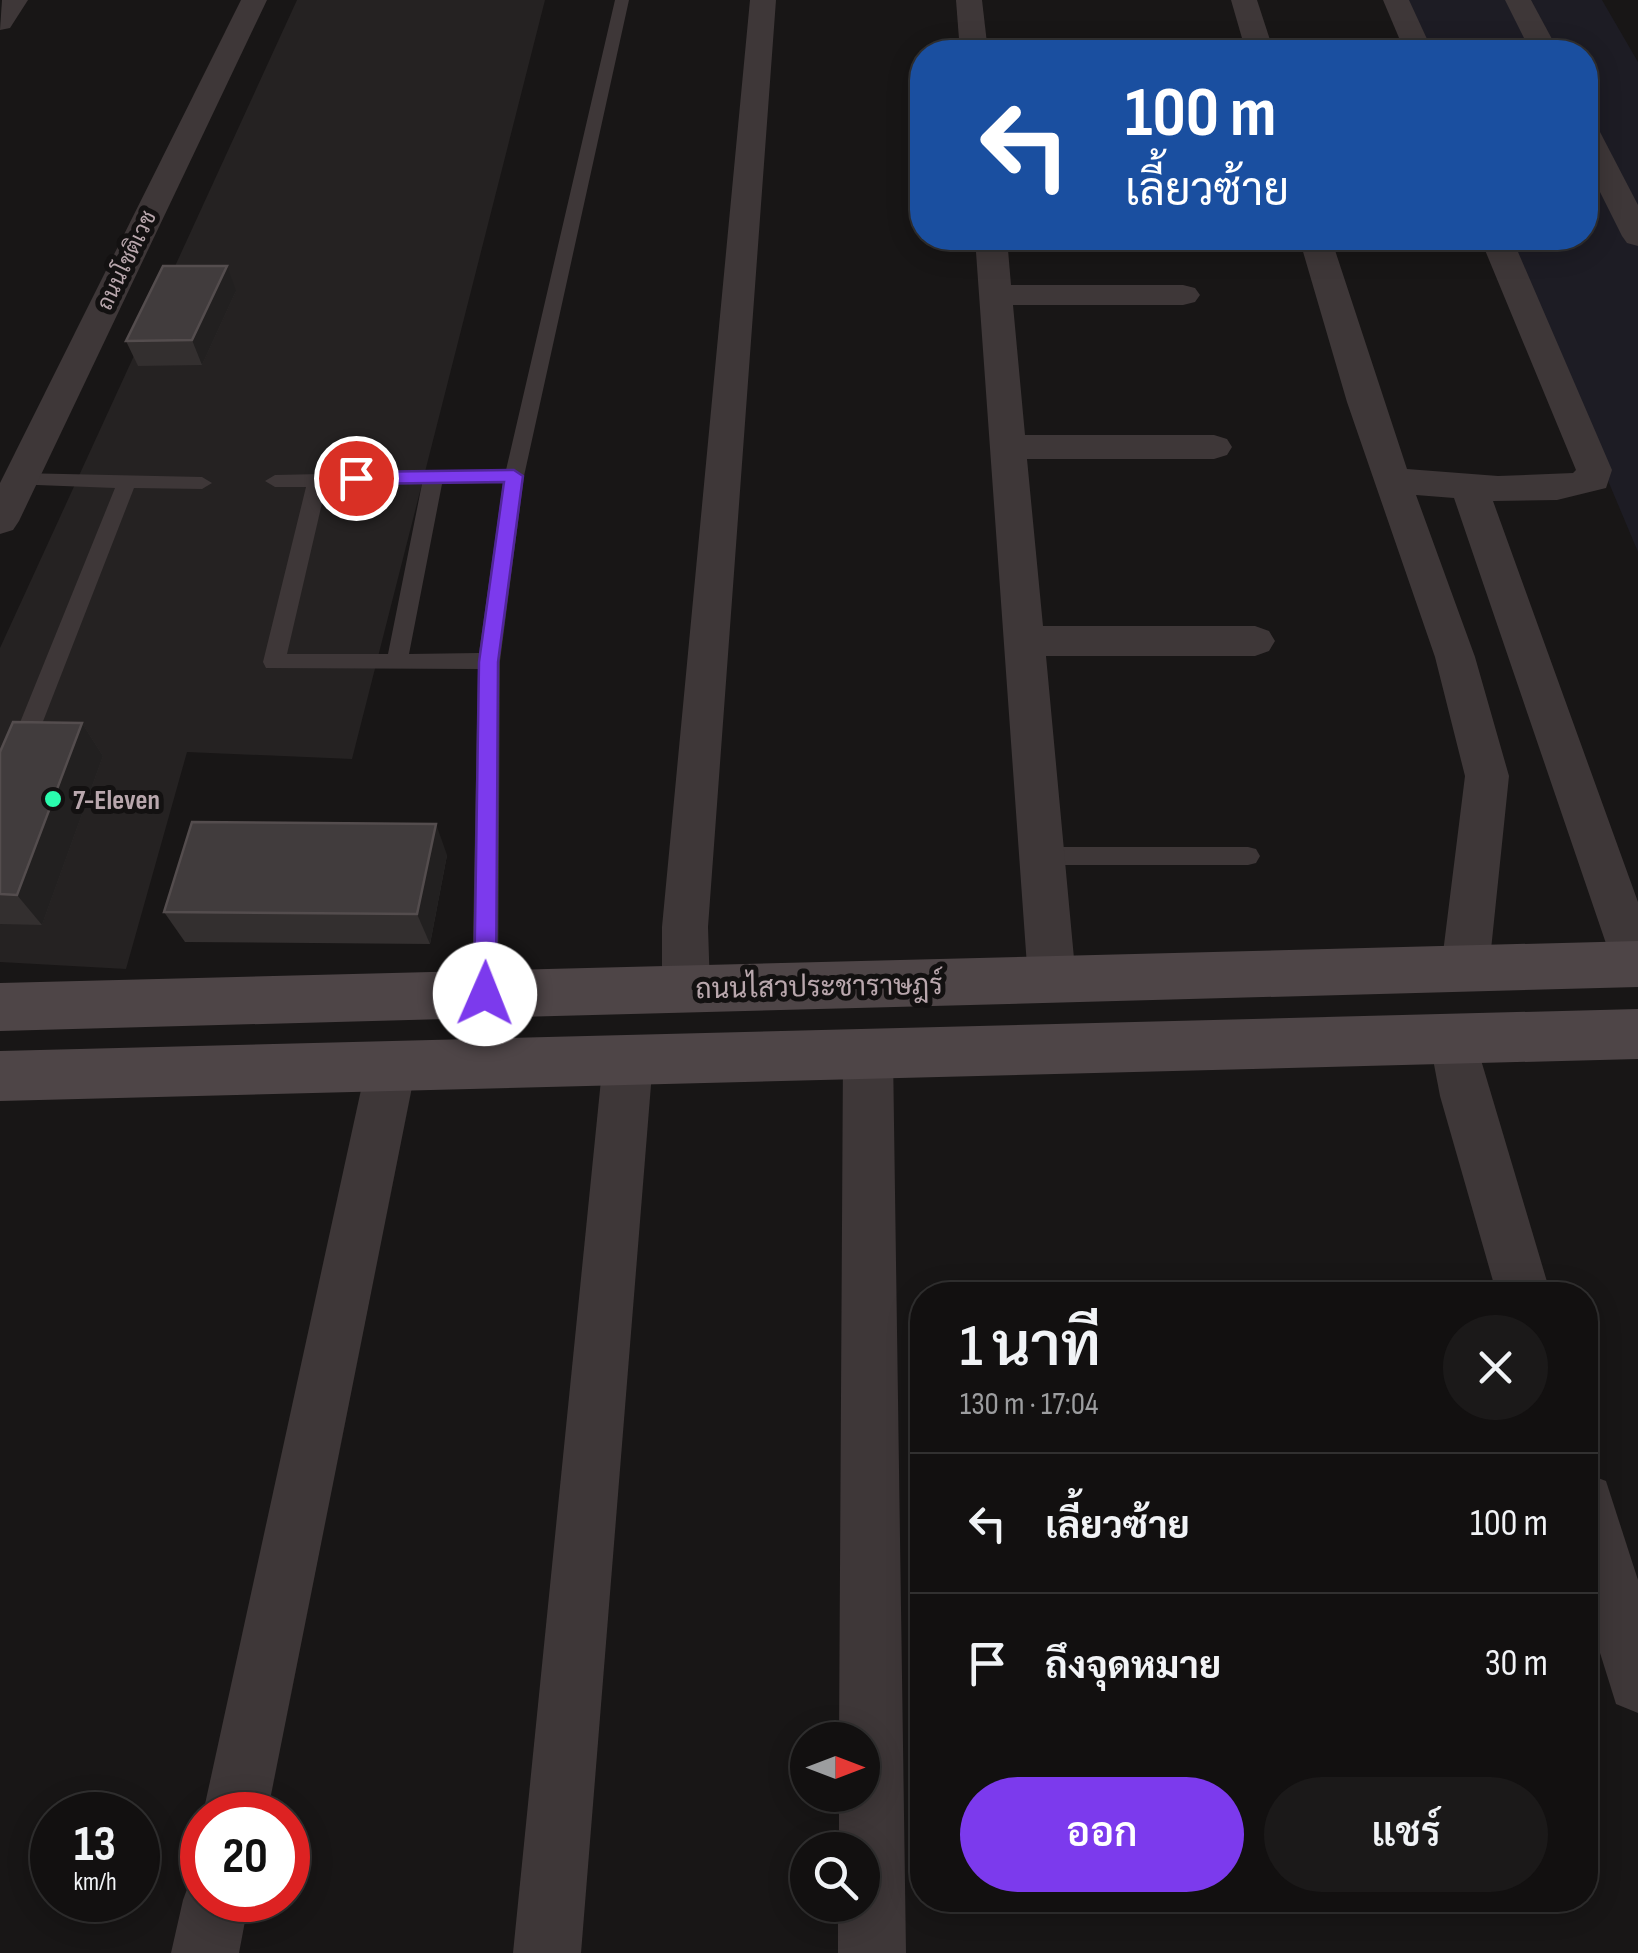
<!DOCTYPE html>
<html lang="th">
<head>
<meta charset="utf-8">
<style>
  :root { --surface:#121010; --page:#1b1919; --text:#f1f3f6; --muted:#9c9d9f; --line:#313030; --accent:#7c3aed }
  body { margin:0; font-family:"Sofia Sans Condensed",Sarabun,sans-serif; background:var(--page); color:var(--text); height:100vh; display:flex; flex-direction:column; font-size:38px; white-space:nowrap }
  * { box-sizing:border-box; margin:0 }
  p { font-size:32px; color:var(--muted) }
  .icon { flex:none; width:55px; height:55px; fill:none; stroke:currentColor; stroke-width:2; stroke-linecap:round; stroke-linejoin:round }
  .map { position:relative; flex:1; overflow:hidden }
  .side { position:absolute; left:910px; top:1282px; width:688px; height:630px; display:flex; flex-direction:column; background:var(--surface); border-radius:40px; box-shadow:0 5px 25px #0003,0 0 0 2px var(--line) }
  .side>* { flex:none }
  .top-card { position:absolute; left:910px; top:40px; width:688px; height:210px; border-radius:40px; box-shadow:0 5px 25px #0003,0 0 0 2px var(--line); background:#1a4fa0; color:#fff; overflow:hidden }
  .needle { width:65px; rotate:90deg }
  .controls { position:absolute; left:790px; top:1722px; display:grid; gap:20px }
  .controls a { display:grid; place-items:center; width:90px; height:90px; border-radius:50%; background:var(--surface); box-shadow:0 5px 25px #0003,0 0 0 2px var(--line); font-size:50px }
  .speed { position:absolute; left:30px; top:1792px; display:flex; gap:20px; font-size:50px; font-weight:700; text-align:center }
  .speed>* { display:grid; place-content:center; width:130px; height:130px; border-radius:50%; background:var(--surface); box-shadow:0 5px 25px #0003,0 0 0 2px var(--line); line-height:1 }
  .speed small { font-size:25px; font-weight:400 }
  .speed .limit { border:15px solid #d22; background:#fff; color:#111 }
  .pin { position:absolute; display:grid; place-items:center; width:85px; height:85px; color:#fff; margin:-42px; border:5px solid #fff; border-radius:50%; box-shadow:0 2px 10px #0007 }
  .me { position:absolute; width:110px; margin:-55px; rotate:1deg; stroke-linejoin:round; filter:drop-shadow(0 0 8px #0008) }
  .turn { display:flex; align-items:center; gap:35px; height:210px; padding:0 50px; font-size:45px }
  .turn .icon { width:130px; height:130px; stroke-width:2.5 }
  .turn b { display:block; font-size:70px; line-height:85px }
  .round { display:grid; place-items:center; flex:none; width:105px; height:105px; border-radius:52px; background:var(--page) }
  .overview { display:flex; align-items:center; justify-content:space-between; height:170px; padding:0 50px }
  h1 { font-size:60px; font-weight:600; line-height:75px }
  .action { display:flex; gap:20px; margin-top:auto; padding:20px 50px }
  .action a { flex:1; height:115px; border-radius:60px; background:var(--accent); color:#fff; font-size:40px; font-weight:600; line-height:115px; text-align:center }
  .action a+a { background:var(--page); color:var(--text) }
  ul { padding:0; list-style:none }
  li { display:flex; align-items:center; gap:30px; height:140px; padding:0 50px; border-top:2px solid var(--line) }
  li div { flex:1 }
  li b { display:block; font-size:38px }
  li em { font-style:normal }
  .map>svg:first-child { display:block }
  .built { fill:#252222 }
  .green { fill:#1d1c24 }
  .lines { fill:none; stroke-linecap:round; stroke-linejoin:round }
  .lane { fill:#3e3738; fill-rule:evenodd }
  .street { fill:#3e3738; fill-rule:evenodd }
  .secondary { fill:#4e4547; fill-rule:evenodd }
  .wall { fill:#332f2f }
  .shaded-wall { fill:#222020 }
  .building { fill:#413c3d; stroke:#544d4e; stroke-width:2.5 }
  .route { fill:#7c3aed; stroke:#51269a; stroke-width:2.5 }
  .poi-dot { fill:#2afcae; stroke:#131111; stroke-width:4 }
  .labels { text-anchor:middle; stroke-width:10; stroke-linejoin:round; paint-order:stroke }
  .far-street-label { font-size:22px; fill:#b9a7ad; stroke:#131111 }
  .poi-label { font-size:28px; font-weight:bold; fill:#b9a7ad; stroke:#131111; text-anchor:start }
  .street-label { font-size:28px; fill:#b9a7ad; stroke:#131111 }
</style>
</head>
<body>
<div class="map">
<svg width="1638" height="1953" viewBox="0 0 1638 1953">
  <rect width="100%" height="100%" fill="#181616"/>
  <!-- built -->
  <path class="built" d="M297,0h248l-193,759 -165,-7 -61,217 -126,-7v-314z"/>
  <!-- green -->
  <path class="green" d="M1406,0h196l36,62v490l-132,-314h79v-186h-157z"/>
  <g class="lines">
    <!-- lane -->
    <g class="lane">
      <path d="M615,0h14l-105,476 -24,185 -2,334 -4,8 -9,3 -9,-3 -4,-8 6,-326 -212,-1 -3,-6 43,-175h-31l-10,-6 10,-6 231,-5zM503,483l-24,170 -70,1 33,-170zM422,484l-34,170h-101l39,-168z"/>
      <path d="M18,473l184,4 10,6 -10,6 -68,-1 -122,313 -12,9v-38l115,-284 -104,-4 -3,-5z"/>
      <path d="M1043,847h205l8,2 4,7 -4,7 -8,2h-205l-8,-2 -4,-7 4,-7z"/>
    </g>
    <!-- street -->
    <g class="street">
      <path d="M2,0h26l-18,28 -10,2z"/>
      <path d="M241,0h26l-248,521 -6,9 -13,4v-51z"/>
      <path d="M750,0h26l-68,927 2,62 -7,14 -17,6 -17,-6 -7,-14v-62z"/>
      <path d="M956,0h26l6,52h-28z"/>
      <path d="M1231,0h26l17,52h-28z"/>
      <path d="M1383,0h26l24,52h-28z"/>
      <path d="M1505,0h26l28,52h-28z"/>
      <path d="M1585,123l10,3 5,6 38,73v41l-11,-3 -5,-7 -37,-74z"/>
      <path d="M975,238h32l4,47h172l12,3 5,7 -5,7 -12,3h-170l12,130h189l13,4 5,8 -5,8 -13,4h-187l16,167h212l14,5 6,10 -6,10 -14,5h-209l30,324 -7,14 -17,6 -17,-6 -7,-14z"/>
      <path d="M1299,238h32l76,231 91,7 75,-3 3,-3 -96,-232h32l100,232 -6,18 -49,12 -64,1 145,401v82l-18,-6 -7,-14 -159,-466 -38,-3 59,162 34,119 -20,193 -7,14 -17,6 -17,-6 -7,-14 24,-193 -30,-119 -88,-255z"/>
      <path d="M1453,1017l17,6 81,272h-54l-57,-199 -11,-58 7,-15z"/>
      <path d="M868,1032l17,7 8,15 13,899h-68v-48h24v-55h-23v-55h23v-55h-23l4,-686 8,-15z"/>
      <path d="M628,1038l17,7 8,15 -72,893h-68l90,-893 8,-15z"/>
      <path d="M391,1045l17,7 8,15 -149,748 -65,3 164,-751 8,-15z"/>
      <path d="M1585,1473l21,8 32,99v133l-22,-9 -31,-99z"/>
      <path d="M202,1872v28h47l-10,53h-68l12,-53 9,-24z"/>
    </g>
    <!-- secondary -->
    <g class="secondary">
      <path d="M1638,941v46l-1638,44v-48z"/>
      <path d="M1638,1009v50l-1638,42v-50z"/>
    </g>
  </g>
  <!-- wall -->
  <g class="wall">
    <path d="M236,291l-34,74 -64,1 -12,-25z"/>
    <path d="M82,723l21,33 -61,169 -42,-1v-172z"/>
    <path d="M447,855l-17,89 -245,-2 -21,-30z"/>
  </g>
  <!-- shaded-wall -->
  <g class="shaded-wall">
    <path d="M227,266l9,25 -34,74 -10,-25z"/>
    <path d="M82,723l21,33 -61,169 -25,-30z"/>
    <path d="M436,824l11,31 -17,89 -13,-30z"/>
  </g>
  <!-- building -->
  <g class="building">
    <path d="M163,266h64l-35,74 -66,1z"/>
    <path d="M13,722l69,1 -65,172 -17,-1v-142z"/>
    <path d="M192,822l244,2 -19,90 -253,-2z"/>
  </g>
  <!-- route -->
  <path class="route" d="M514,470l9,6 -25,186 -2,332 -3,7h-16l-3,-7 5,-332 25,-180 -148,2 -8,-6 8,-6z"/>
  <!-- markers -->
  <circle class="poi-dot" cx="53" cy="799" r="10"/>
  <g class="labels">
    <!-- far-street labels -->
    <g class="far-street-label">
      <text transform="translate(126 260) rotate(-64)" y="8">ถนนโชติเวช</text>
    </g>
    <!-- poi labels -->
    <g class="poi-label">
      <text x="73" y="809">7-Eleven</text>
    </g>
    <!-- street labels -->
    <g class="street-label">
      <text transform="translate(819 986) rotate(-1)" y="10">ถนนไสวประชาราษฎร์</text>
    </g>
  </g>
</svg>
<div class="controls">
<a><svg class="needle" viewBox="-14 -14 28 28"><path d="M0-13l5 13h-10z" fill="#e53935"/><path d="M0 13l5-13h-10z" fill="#9c9d9f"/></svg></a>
<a><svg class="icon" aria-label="search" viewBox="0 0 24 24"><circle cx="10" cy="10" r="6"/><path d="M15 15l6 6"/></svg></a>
</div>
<div class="speed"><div>13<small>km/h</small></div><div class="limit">20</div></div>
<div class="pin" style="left:356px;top:478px;background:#d93025"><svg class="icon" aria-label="arrive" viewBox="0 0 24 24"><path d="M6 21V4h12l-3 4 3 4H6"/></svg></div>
<svg class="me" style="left:485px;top:994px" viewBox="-20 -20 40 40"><circle r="19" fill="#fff"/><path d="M0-13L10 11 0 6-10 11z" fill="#7c3aed"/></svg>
<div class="top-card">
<div class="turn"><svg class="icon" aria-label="left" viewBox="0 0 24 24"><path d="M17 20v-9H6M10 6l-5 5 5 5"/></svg><div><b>100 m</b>เลี้ยวซ้าย</div></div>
</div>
<section class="side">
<div class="overview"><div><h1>1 นาที</h1><p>130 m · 17:04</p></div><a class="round"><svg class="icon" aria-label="close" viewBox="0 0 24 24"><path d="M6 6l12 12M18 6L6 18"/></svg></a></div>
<ul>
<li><svg class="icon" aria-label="left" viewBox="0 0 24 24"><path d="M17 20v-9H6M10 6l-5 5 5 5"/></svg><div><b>เลี้ยวซ้าย</b></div><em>100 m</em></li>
<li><svg class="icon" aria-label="arrive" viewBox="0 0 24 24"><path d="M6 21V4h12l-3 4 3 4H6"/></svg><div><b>ถึงจุดหมาย</b></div><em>30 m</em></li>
</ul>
<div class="action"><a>ออก</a><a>แชร์</a></div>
</section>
</div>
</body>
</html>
